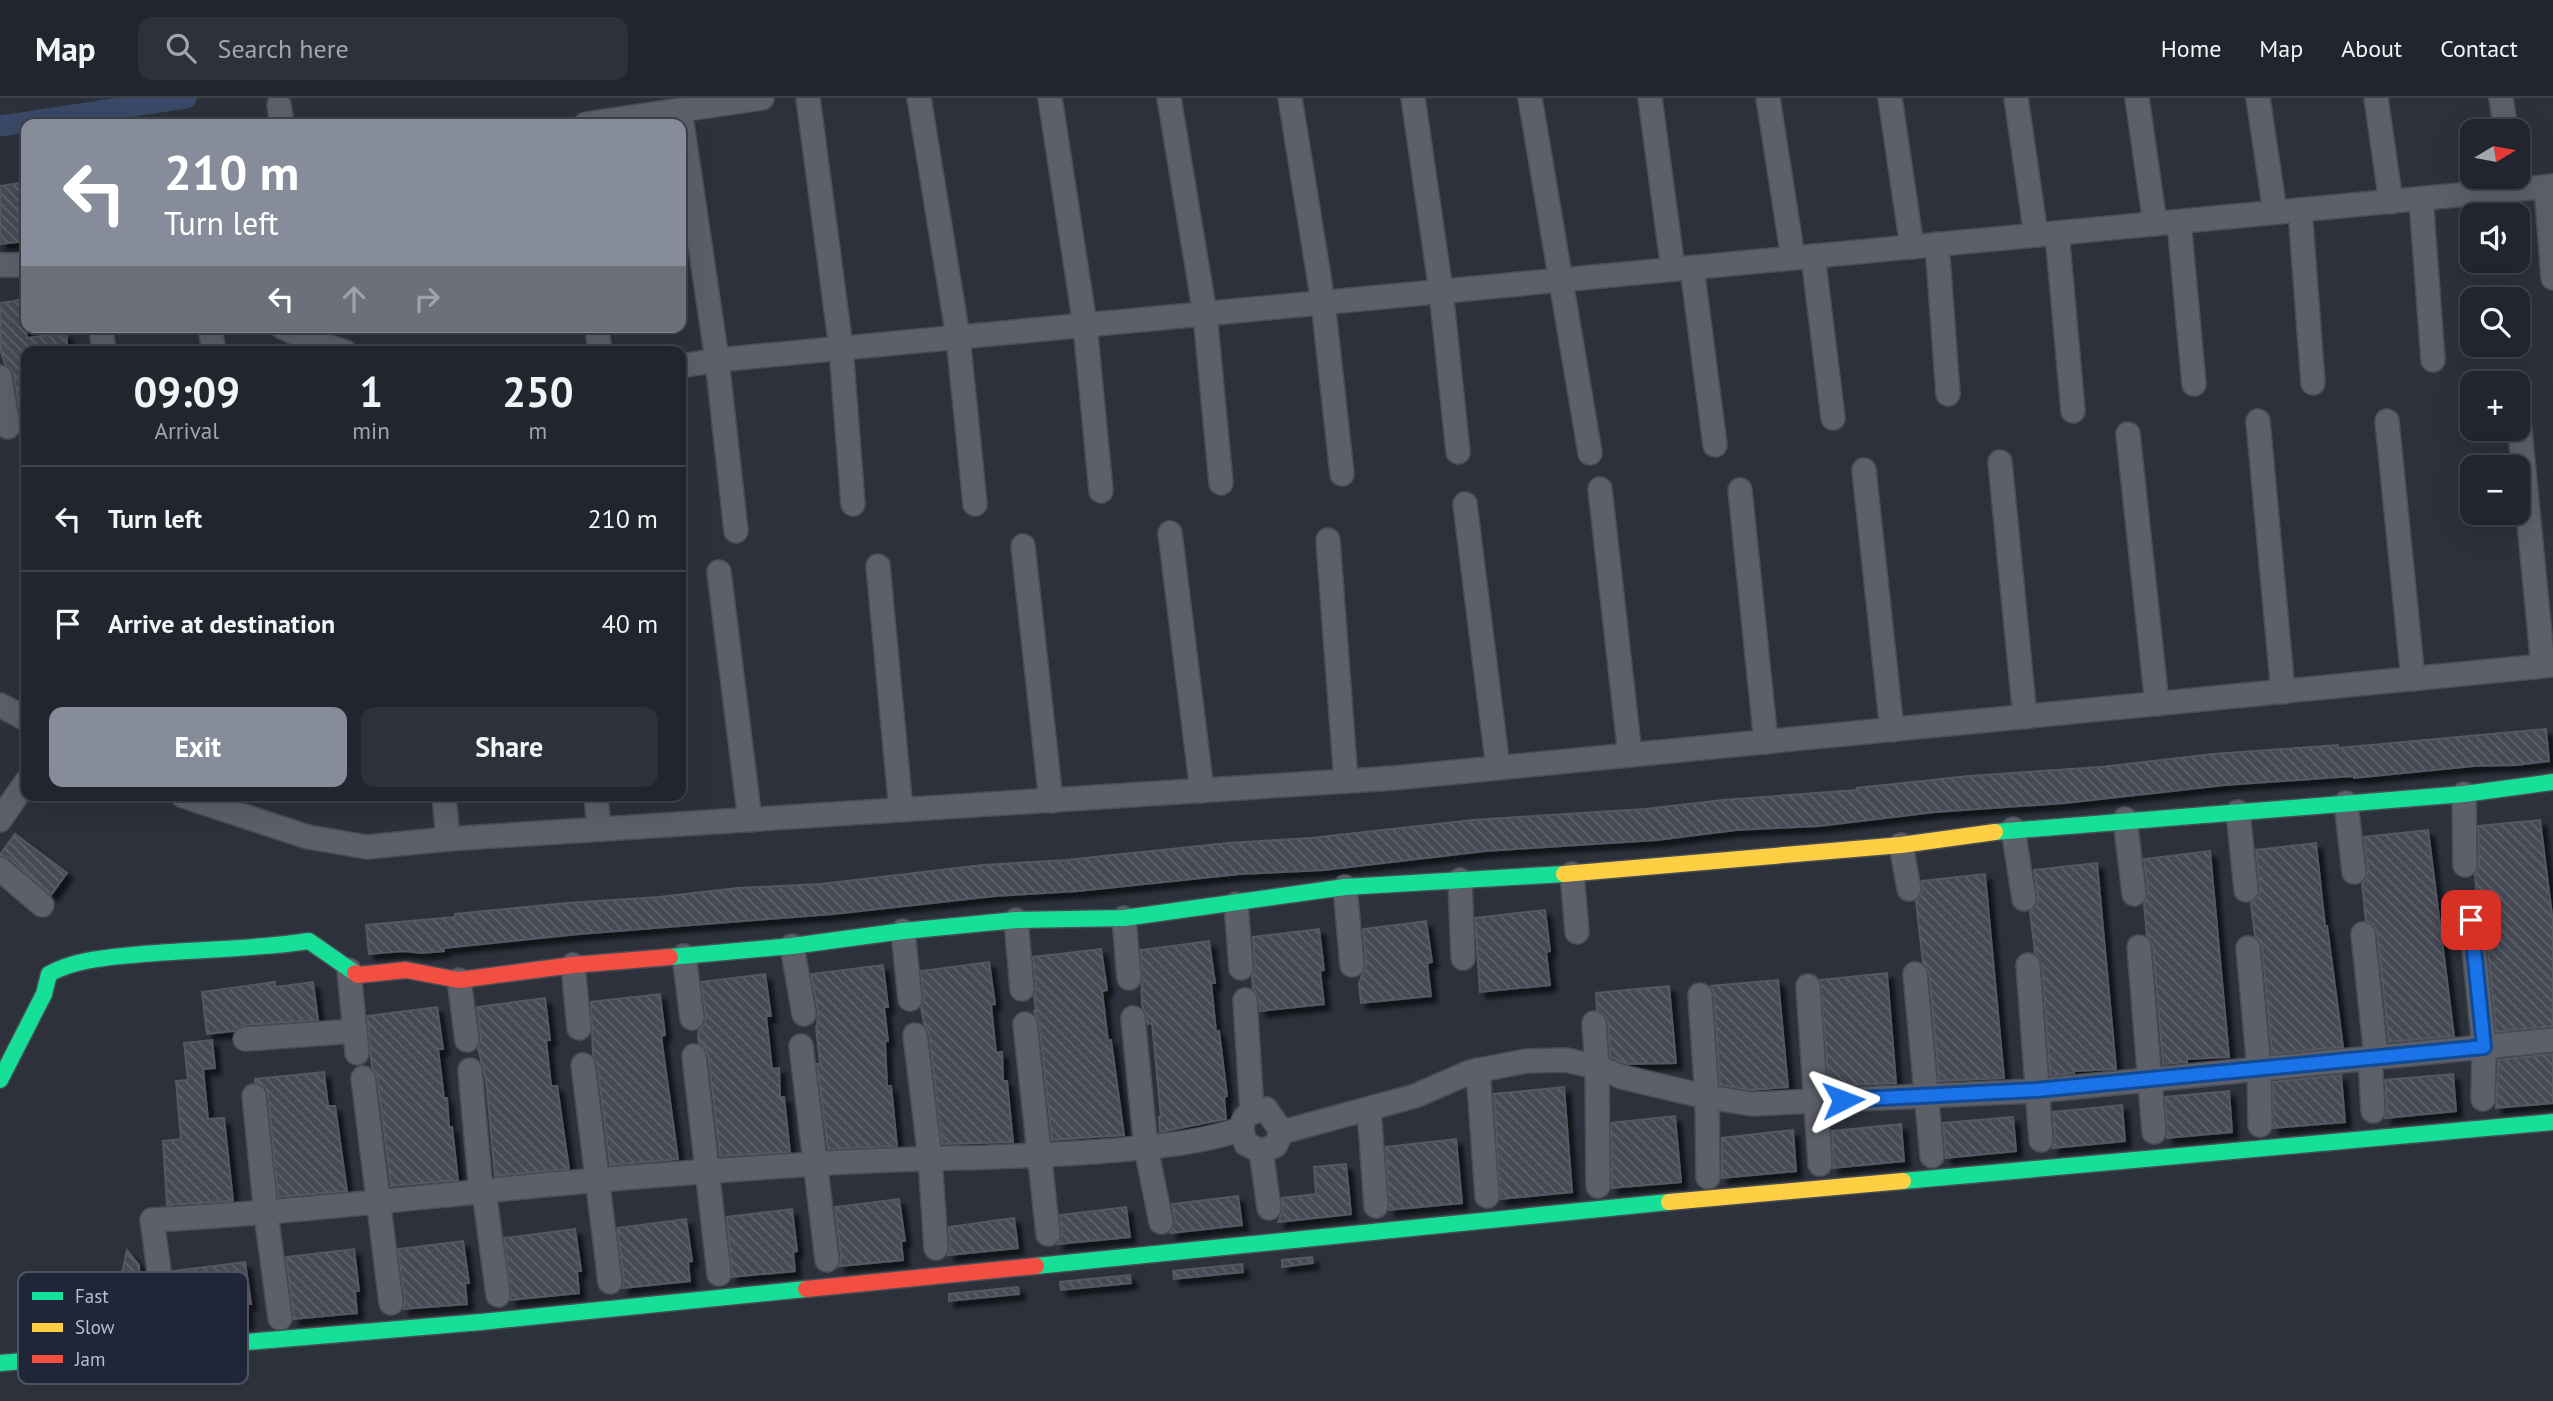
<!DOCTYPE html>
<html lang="en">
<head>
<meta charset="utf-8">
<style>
  :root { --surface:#21252d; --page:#2d3139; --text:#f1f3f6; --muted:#a2a5aa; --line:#3e4249; --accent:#868c9a }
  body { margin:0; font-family:"PT Sans",sans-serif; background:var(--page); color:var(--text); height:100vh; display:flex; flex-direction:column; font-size:26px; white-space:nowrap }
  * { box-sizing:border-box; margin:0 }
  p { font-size:23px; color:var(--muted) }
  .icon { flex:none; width:38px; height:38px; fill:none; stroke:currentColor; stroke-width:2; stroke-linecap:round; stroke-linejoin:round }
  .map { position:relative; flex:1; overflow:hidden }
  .side { position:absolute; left:21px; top:248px; width:665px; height:455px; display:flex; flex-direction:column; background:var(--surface); border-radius:14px; box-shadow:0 7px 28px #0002,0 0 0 2px var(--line) }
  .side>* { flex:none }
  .top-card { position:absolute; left:21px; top:21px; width:665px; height:214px; border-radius:14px; box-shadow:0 7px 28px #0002,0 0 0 2px var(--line); background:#868c9a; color:#fff; overflow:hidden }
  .needle { width:46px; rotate:80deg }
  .controls { position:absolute; left:2460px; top:21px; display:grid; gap:14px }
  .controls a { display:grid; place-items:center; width:70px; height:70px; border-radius:14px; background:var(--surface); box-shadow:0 7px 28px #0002,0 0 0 2px var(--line); font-size:35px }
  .pin { position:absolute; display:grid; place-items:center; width:60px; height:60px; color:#fff; margin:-30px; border-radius:14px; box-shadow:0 4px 10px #0006 }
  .me { position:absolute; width:77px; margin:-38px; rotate:87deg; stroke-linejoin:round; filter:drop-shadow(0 0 5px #0008) }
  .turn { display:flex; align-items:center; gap:24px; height:147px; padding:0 28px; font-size:32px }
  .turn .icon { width:91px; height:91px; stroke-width:2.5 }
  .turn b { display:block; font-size:49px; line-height:60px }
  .lanes { display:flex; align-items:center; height:66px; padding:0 28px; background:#0003; justify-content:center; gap:35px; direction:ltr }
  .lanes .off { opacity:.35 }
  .eta { display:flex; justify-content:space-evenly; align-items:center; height:119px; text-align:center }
  .eta b { font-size:42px; font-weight:700; line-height:49px }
  .primary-button { display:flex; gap:14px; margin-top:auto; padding:14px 28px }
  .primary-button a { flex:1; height:80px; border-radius:14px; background:var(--accent); color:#fff; font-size:28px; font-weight:700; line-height:80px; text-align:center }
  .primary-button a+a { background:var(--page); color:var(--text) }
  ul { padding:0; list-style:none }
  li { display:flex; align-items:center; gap:21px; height:105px; padding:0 28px; border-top:2px solid var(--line) }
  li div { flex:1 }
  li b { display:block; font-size:26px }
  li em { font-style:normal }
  header { display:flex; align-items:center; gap:42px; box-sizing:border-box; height:98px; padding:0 35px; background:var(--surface); border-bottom:2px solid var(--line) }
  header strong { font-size:33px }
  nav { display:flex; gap:38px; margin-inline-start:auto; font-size:24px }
  .search { width:490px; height:63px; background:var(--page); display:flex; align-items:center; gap:18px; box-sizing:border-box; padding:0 24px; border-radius:14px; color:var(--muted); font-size:26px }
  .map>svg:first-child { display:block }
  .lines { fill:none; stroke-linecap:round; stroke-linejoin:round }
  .canal { stroke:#3a4967; stroke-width:21 }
  .building { fill:url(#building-back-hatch); stroke:#545963; stroke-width:2; filter:url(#shadow) }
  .street-casing { stroke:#484c54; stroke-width:26 }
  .fast-casing { stroke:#484c54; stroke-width:19 }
  .slow-casing { stroke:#484c54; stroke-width:19 }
  .jam-casing { stroke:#484c54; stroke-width:19 }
  .street { stroke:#5d6069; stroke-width:23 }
  .fast { stroke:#16e098; stroke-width:16 }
  .slow { stroke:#ffcf43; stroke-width:16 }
  .jam { stroke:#f24e42; stroke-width:16 }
  .route-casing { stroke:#114b97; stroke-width:18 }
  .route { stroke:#1a73e8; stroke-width:12 }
  .key { fill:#1f2637; stroke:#4d5364; stroke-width:2 }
  .key-label { font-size:19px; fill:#b7bdcc }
</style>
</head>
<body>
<header>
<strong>Map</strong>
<div class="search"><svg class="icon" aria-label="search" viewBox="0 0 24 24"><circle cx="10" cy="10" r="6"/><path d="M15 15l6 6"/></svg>Search here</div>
<nav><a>Home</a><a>Map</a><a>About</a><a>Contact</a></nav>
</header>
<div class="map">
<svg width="2553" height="1303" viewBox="0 0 2553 1303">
  <defs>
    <pattern id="building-back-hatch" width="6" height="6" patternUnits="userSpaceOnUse" patternTransform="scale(1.75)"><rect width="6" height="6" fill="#464a54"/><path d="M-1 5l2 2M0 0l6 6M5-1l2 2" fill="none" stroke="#5e626b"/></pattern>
    <filter id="shadow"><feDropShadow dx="6" dy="6" stdDeviation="2" flood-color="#0009"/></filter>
  </defs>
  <rect width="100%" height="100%" fill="#2c313c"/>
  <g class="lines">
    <!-- canal -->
    <path class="canal" d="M0,28l186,-28"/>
  </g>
  <!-- building -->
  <g class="building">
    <path d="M26,84v59l-26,3v-58z"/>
    <path d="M21,202l6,38 39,-5 2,19h-42v55l-7,1 -5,-34 -9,-10 -4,-12 -1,-49z"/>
    <path d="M2546,631l3,32 -33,4 -42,1 -120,12v-2l-129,9 -160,18 -130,9 -116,14 -83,4 -79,10 -172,11 -161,19 -84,4 -162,17 -83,5 -162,18 -254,20 -135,14v3l-23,2 -17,-2 -35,3 -3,-29 89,-8v-3l112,-11 92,-6 79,-9 83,-4 162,-19 83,-5 162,-17 83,-5 162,-18 172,-11 78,-9 134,-10v-2l112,-12 132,-9 112,-13 125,-9v3z"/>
    <path d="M2540,722l13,103v103l-57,6 -11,-113 -7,-11 -3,-33 4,-10 -1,-39z"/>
    <path d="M2428,732l26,206 -65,6 -12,-109 -3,-8 -8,-4 -4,-38 4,-5 2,-8 -4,-33z"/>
    <path d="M15,736l52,39 -16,22 -42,-37 -9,-3z"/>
    <path d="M2316,745l9,83h2l16,121 -71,7 -10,-107 -7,-11 -4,-33 7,-7 2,-7 -4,-39z"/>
    <path d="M2210,753l19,206 -42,2v3l-24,2 -10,-118 -6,-10 -3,-33 4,-11 -4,-33z"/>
    <path d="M2097,765l19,206 -43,2 1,2 -24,3 -8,-112 -7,-11 -5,-42 7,-6 1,-7 -4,-28z"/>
    <path d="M1985,776l19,204 -65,3 -10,-108 -6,-10 -7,-62 6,-8v-12z"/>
    <path d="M1545,812l5,41 -4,1 4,33 -70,7 -5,-74z"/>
    <path d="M1426,823l6,41 -5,1 4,33 -70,7 -2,-20 7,-19 -3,-35z"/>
    <path d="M1319,831l5,41 -4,1 4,33 -64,7 -1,-13 -6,-9 -1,-12 3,-10 -2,-30z"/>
    <path d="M1209,843l6,42h-4l5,49 3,-1 8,65 -3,1 2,22 -66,13 -1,-15h2l-9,-94 -4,1 -6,-20 -1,-54z"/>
    <path d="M1101,851l6,41 -5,1 6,50 3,-1 13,95 -72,5 -13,-118 -5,-11h2l-2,-15 2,-8 -3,-31z"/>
    <path d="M989,864l6,42 -4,1 5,48 6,-1 1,29h4l6,61 -71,2 -13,-111 -5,-9 -3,-17 3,-9 -3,-27z"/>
    <path d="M883,867l5,42h-4l4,34h-3l2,45h4l6,60 -69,3 -11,-85h3l-4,-37h1l1,-15 -7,-38z"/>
    <path d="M1887,875l9,110 -67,3 -9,-106z"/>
    <path d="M765,876l6,42h-5l6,53 7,-1 1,29h4l6,55 -70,4 -12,-102 -3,-7 -6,-4 -1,-7 1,-6 6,-6 1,-7 -5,-35z"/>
    <path d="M1778,882l10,107 -37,3 -31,-5 -6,-91 -3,-8z"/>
    <path d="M275,884v5l38,-5 5,38 -74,5 -10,6 -27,3 -5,-42z"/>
    <path d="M1669,888l7,77 -49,1 -17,-7 -2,-36 -3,-6 -8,-5 -1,-17z"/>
    <path d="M660,896l5,41 -4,1 17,123 -68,6 -13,-102 -4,-7 -2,-54z"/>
    <path d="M545,900l5,42h-4l5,46h6l12,83 -74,7 -9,-96 -8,-32 3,-10 -4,-31z"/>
    <path d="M437,909l6,42h-5l6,49h3l2,29h3l6,53 -67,6 -14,-110 -5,-9 -5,-51z"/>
    <path d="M212,942l3,28 -12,1 5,50 16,-1 9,83 -66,4 -4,-64 18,-2 -5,-58 12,-1 -4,-37z"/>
    <path d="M2553,956v49l-57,5 2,-48z"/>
    <path d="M324,974l4,34h7l12,85 -69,6 -10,-102 -3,-8 -10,-5v-3z"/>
    <path d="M2453,976l3,37 -71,7 2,-8 -2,-30z"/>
    <path d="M2341,977l4,47 -72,6v-46z"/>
    <path d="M1564,989l8,105 -72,7 -6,-105z"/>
    <path d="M2229,993l3,41 -65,6 -2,-41z"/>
    <path d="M2122,1007l3,36 -73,7 3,-9 -2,-27z"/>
    <path d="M1675,1018l6,66 -69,6 -1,-65z"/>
    <path d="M2013,1019l3,34 -70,7 -3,-35z"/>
    <path d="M1901,1026l3,37 -71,7 -1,-37z"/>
    <path d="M1793,1032l3,41 -74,7v-40z"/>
    <path d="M1456,1041l6,64 -73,7 -3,-63z"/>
    <path d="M1346,1066l5,50 -73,8 4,-9v-15l34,-4 -2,-27z"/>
    <path d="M1238,1098l4,29 -72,8 5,-13 -3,-16z"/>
    <path d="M899,1101l6,42h-4l2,19 -64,6 2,-8 -6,-51z"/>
    <path d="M1126,1109l4,30 -73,7 5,-11 -2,-18z"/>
    <path d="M792,1111l5,42 -4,1 2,19 -63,6 -5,-60z"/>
    <path d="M1014,1120l4,30 -70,7 2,-8 -1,-20z"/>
    <path d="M686,1121l6,42 -4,1 2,19 -68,7 2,-8 -7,-52z"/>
    <path d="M575,1131l6,42h-4l2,22 -68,7 -7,-62z"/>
    <path d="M463,1143l6,42h-4l2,21 -64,5 2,-8 -7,-52z"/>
    <path d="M354,1151l5,42h-4l2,22 -63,6 -8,-62z"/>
    <path d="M127,1152l12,15 3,67 -29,2 -1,-13z"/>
    <path d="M1312,1159l1,6 -31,4v-7z"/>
    <path d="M245,1164l6,42h-5l2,19 -69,5 1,-9 -7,-48z"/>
    <path d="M1242,1166l1,8 -69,7 -1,-8z"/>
    <path d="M1130,1177l1,8 -70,7 -1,-8z"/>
    <path d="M1018,1189l1,7 -70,7v-7z"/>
  </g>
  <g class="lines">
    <!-- street casing -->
    <g class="street-casing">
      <g id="street">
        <path d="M808,0l33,250 12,156"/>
        <path d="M919,0l39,239 17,167"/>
        <path d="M1050,0l35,227 16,166"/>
        <path d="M1169,0l36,216 16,169"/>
        <path d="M1290,0l33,204 19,172"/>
        <path d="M1413,0l28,193 17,161"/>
        <path d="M1530,0l60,355"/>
        <path d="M1650,0l23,171"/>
        <path d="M1768,0l25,160"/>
        <path d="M1890,0l22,149"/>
        <path d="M2016,0l20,137"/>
        <path d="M2137,0l18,126"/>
        <path d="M2258,0l17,114"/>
        <path d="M2376,0l15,104"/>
        <path d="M2501,0l5,33"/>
        <path d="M279,7l3,19"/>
        <path d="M680,12l37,250 19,171"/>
        <path d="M586,26l176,-26"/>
        <path d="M2546,89l7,91"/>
        <path d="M2421,101l12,161"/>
        <path d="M2300,112l13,173"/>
        <path d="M2179,124l15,162"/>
        <path d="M2057,135l16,178"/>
        <path d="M1937,146l11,150"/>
        <path d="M1813,158l20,162"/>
        <path d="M0,167h26"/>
        <path d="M1692,170l23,177"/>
        <path d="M101,229l3,25"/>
        <path d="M210,229l4,25"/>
        <path d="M282,229l35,16 28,9"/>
        <path d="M597,229l3,25"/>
        <path d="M681,268l36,-6 1836,-174"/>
        <path d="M0,279l8,50"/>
        <path d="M2518,312l25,256"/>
        <path d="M2258,323l25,271"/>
        <path d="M2387,323l26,258"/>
        <path d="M2128,336l29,270"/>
        <path d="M2000,364l25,255"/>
        <path d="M1864,372l28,260"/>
        <path d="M1600,391l30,266"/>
        <path d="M1740,392l26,252"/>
        <path d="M1465,406l33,264"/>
        <path d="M1170,435l32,258"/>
        <path d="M1328,442l18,241"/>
        <path d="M1023,448l28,255"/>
        <path d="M878,468l23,244"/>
        <path d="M719,474l31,248"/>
        <path d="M0,607l26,14"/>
        <path d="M2464,696l1,71"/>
        <path d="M183,698l125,41 59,10 81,-8 946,-61 1159,-113"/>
        <path d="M444,698l4,43"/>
        <path d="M596,698l3,33"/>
        <path d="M2346,705l8,69"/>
        <path d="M2238,714l8,78"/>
        <path d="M2125,721l9,75"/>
        <path d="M0,722l26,-38"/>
        <path d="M2013,731l11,70"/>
        <path d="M1901,747l8,44"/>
        <path d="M0,771l42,36"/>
        <path d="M1572,776l5,58"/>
        <path d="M1460,782l3,78"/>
        <path d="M1345,789l7,78"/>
        <path d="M1236,806l5,64"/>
        <path d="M1124,820l5,60"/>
        <path d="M1016,822l6,69"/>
        <path d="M2471,822l13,127 -1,52"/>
        <path d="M903,833l7,68"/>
        <path d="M2363,836l13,122"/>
        <path d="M792,848l12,68"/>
        <path d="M2139,849l15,185"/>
        <path d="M2248,850l11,120 1,57"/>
        <path d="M684,858l8,62"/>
        <path d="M573,867l6,63"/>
        <path d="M2028,867l13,175"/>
        <path d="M349,872l8,83"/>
        <path d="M1915,876l17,182"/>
        <path d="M459,882l8,60"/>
        <path d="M1808,888l12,178"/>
        <path d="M1700,897l7,102 1,80"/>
        <path d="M1245,902l7,111"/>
        <path d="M1133,920l13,130 15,74"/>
        <path d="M1594,925l3,44 1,119"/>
        <path d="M1025,926l23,210"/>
        <path d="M915,937l15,123 6,90"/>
        <path d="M245,941l110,-8"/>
        <path d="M801,948l26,214"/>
        <path d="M694,958l25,218"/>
        <path d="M2370,959l3,54"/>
        <path d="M583,967l27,217"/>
        <path d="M470,972l11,121"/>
        <path d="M1478,972l9,126"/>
        <path d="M363,980l28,225"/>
        <path d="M254,998l12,118 14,104"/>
        <path d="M1266,1011l16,23 -7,14 -14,5 -15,-7c-8,-22 -4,-32 20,-35z"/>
        <path d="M1369,1011l7,97"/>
        <path d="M1282,1034l133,-36 55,-24 56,-11 40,-1 31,7 25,10 85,20 45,7 284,-13 517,-51"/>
        <path d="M1261,1053l8,57"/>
        <path d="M484,1093l14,104"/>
        <path d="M166,1223l-14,-101c112,-6 223,-18 334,-29 109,-12 219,-20 329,-27 97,-7 194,-5 290,-13 46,-4 92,-7 136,-22"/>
      </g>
    </g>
    <!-- fast casing -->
    <g class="fast-casing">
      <g id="fast">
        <path d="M1995,734l469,-38 89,-12"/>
        <path d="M670,859l122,-11 111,-15 113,-11 108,-2 221,-31 219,-13"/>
        <path d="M0,982l44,-86 5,-20c25,-14 54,-16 83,-19 59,-6 118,-5 177,-14l46,32"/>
        <path d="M1903,1083l650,-59"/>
        <path d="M1036,1168l633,-64"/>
        <path d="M0,1265l481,-41 325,-33"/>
      </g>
    </g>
    <!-- slow casing -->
    <g class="slow-casing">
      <g id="slow">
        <path d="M1564,776l337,-29 94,-13"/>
        <path d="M1669,1104l234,-21"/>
      </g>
    </g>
    <!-- jam casing -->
    <g class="jam-casing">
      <g id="jam">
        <path d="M355,875l3,2 48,-5 53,10 114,-15 97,-8"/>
        <path d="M806,1191l230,-23"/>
      </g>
    </g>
    <!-- street -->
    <use href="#street" class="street"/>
    <!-- fast -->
    <use href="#fast" class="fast"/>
    <!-- slow -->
    <use href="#slow" class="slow"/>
    <!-- jam -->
    <use href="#jam" class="jam"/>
  </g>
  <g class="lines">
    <!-- route casing -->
    <g class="route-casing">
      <path id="route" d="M1843,1002l193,-10 448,-43 -13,-127"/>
    </g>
    <!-- route -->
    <use href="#route" class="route"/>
  </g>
  <!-- legend -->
  <rect x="18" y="1174" width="230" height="112" rx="10" class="key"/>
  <rect x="32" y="1194" width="31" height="8" fill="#16e098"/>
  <rect x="32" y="1225" width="31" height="9" fill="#ffcf43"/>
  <rect x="32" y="1257" width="31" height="8" fill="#f24e42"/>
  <g class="key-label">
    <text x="75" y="1205">Fast</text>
    <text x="75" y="1236">Slow</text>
    <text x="75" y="1268">Jam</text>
  </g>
</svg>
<div class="controls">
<a><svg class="needle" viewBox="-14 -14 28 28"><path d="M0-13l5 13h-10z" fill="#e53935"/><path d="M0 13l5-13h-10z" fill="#a2a5aa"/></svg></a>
<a><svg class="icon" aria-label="sound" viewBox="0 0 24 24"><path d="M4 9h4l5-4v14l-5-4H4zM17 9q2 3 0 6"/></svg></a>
<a><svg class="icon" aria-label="search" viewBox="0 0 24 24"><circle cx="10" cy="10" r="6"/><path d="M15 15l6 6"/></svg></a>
<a>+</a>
<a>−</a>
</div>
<div class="pin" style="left:2471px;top:822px;background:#d93025"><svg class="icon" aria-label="arrive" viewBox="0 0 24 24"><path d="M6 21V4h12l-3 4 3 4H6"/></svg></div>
<svg class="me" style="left:1843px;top:1002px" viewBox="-20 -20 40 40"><path d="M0-17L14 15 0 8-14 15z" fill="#1a73e8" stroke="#fff" stroke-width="4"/></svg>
<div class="top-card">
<div class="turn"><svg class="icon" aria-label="left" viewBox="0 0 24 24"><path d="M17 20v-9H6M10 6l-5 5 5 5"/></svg><div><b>210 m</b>Turn left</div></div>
<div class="lanes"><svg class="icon" aria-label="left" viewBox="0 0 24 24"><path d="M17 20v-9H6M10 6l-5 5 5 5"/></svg><svg class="icon off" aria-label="ahead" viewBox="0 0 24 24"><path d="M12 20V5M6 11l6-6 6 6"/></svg><svg class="icon off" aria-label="right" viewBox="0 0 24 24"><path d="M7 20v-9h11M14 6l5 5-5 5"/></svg></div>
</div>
<section class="side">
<div class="eta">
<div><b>09:09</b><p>Arrival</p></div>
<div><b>1</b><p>min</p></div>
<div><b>250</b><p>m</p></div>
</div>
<ul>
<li><svg class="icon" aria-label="left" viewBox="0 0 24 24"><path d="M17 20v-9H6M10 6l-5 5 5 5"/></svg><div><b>Turn left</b></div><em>210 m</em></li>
<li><svg class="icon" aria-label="arrive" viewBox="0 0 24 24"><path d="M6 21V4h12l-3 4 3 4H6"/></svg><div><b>Arrive at destination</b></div><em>40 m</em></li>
</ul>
<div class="primary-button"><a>Exit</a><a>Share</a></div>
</section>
</div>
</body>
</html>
